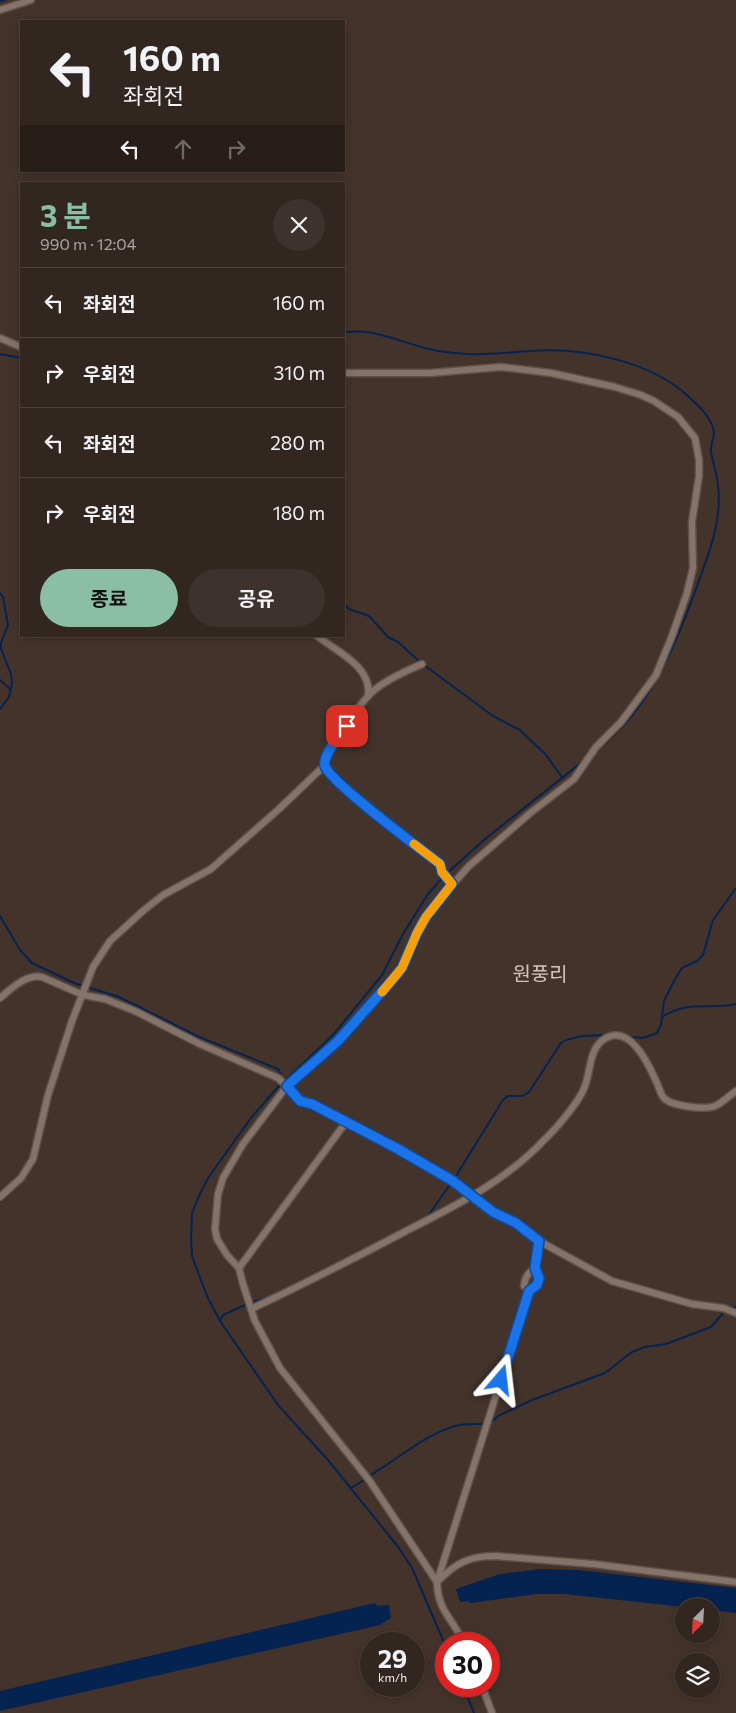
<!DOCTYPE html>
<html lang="ko">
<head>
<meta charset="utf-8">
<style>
  :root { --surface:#322620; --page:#3d322d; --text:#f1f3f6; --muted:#a8a5a5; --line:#4d433e; --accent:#8abfa5 }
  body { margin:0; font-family:Commissioner,"Noto Sans KR",sans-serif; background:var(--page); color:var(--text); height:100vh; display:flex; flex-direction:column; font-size:19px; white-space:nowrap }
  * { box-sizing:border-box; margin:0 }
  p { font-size:16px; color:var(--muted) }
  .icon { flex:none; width:28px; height:28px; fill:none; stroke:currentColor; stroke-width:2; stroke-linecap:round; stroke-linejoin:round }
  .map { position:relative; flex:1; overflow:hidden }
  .panel { position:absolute; left:20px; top:182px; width:325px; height:455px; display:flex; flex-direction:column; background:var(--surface); border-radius:0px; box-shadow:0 2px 12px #0003,0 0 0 1px var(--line) }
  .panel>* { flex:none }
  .banner { position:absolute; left:20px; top:20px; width:325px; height:152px; border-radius:0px; box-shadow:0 2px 12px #0003,0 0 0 1px var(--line); background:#322620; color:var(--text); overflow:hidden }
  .needle { width:32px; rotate:204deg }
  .fabs { position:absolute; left:675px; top:1598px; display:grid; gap:10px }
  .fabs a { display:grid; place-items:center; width:45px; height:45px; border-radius:50%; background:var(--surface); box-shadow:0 2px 12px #0003,0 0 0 1px var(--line); font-size:25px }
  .speed { position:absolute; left:360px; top:1632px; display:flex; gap:10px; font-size:25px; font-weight:700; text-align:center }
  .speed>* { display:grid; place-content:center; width:65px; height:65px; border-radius:50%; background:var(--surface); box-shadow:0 2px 12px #0003,0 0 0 1px var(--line); line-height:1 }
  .speed small { font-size:12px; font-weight:400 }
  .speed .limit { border:8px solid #d22; background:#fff; color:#111 }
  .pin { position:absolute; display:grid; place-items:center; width:42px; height:42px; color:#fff; margin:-21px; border-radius:10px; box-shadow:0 2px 8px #0006 }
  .me { position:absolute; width:55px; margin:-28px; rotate:17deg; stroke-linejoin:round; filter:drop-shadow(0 0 4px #0008) }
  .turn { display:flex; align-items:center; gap:18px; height:105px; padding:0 20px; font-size:22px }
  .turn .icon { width:65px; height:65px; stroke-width:2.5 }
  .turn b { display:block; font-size:35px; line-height:42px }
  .lanes { display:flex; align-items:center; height:48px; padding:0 20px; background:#0003; justify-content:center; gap:25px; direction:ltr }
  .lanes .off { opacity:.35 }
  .round { display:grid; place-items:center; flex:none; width:52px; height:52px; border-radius:26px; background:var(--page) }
  .summary { display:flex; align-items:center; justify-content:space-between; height:85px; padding:0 20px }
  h1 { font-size:30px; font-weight:700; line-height:38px; color:var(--accent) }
  .button { display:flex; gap:10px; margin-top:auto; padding:10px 20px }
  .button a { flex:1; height:58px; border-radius:30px; background:var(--accent); color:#111; font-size:20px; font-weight:700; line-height:58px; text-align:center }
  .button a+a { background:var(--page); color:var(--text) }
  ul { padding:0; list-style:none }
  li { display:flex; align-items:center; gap:15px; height:70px; padding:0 20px; border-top:1px solid var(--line) }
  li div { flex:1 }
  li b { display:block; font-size:19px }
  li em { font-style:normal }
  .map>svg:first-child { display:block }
  .water { fill:#052351 }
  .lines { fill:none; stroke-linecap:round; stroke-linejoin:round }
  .stream { stroke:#052351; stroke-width:2 }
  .minor-casing { stroke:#5e514a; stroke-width:9 }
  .minor { stroke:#85736a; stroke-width:6 }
  .route-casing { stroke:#114b97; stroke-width:12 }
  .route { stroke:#1a73e8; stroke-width:9 }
  .slow { stroke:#f59e0b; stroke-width:9 }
  .labels { text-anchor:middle; stroke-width:4.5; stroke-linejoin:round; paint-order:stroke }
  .quarter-label { font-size:20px; fill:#d7c3b9; stroke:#43332b }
</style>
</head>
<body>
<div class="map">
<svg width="736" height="1713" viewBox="0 0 736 1713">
  <rect width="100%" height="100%" fill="#43332b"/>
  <!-- water -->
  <g class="water">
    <path d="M541,1569l37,1 158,18v25l-25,-3v-4l-27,1 -120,-13h-28l-65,9 -3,-2 -8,1 -4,-13 44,-15z"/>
    <path d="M375,1603l3,3 11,-1 2,13 -11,7 -380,86v-20z"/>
  </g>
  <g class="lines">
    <!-- stream -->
    <g class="stream">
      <path d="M0,1l4,-1"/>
      <path d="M344,332c7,0 15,-1 23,0 21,3 41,12 62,17 12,3 25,4 38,5 21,1 43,-2 64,-3 51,-4 119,10 157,45 10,9 25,23 26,37 0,6 -4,12 -3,19 2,11 6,22 7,33 4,34 -7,62 -18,93 -23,64 -48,130 -104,173"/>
      <path d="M0,354l21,4"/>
      <path d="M0,593l3,4 5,28 -7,18v6l10,25 1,9 -3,14 -9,12"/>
      <path d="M344,604l5,5 20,7 19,21 10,5 22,20"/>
      <path d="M424,665l69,51 27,14 26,25 16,22"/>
      <path d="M0,680l11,10"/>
      <path d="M0,916l20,34 12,13 42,20 45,14 78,39 81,33 3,5 -1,3"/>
      <path d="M662,1017c24,-17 48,-7 74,-13"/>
      <path d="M628,1037l15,1 14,-5 4,-8 3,-24 11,-22 7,-11 15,-7 6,-6 10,-35 23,-32"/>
      <path d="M454,1179l49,-79 5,-4h15l6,-4 32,-49 5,-3 16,-4 24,-1"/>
      <path d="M428,1216l23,-33"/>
      <path d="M251,1302l17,-4"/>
      <path d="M729,1308l7,-1"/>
      <path d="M220,1321l3,-6 24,-11"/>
      <path d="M490,1423l8,-7 34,-16 73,-27 27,-21 13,-5 21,-3 45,-17 14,-16"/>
      <path d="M369,1476c28,-16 55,-41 86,-50 9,-3 18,-2 28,-2"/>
      <path d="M351,1488l13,-8"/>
      <path d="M446,1647l-34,-79 -13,-20 -71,-88 -50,-55 -58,-84 -13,-25 -15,-40 -1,-17 1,-26 6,-15 10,-20 43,-60 25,-29 57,-54 49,-60 21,-41 25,-40 16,-18 40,-36 98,-78"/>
      <path d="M463,1686l11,27"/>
    </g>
    <!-- minor casing -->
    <g class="minor-casing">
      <g id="minor">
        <path d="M0,10l31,-10"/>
        <path d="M0,338l21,9"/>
        <path d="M344,373h86l71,-6 50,6 64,14 26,8 13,6 24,16 17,21 4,22v16l-7,46 1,46 -6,25 -15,43 -16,39 -35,47 -25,25 -22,32 -45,35 -60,52 -33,37 -19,30 -15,35 -64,73 -51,45 -44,58 -20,34 -5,16 -3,35 2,10 10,16 12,13 4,16 12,37 25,47 89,112 68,102c1,31 17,37 27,62"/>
        <path d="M317,636c19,15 56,31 51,60"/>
        <path d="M422,664c-14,6 -40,18 -51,29 -12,12 -44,57 -46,72l4,8 20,19 91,72 2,8 10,12"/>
        <path d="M0,998c12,-10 26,-24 42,-21l41,18 22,4 30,12 65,33 78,34 17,16 5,7 12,3 86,45 55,32 40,31 23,11 23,18 73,40 80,23 31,4 13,5"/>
        <path d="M0,1197l21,-19 12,-19 15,-64 24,-74 21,-54 17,-26 34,-31 19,-15 48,-26 68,-60 46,-44"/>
        <path d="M239,1268l107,-146"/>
        <path d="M535,1268l4,-27"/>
        <path d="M251,1309c53,-25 104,-51 155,-78 49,-25 100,-50 138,-91 12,-11 36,-39 41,-54 6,-16 4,-41 23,-49 23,-10 41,28 48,44 3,5 4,13 8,17 7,8 41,12 51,8 7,-3 14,-10 21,-15"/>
        <path d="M438,1581c18,-18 31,-25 57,-25l98,8 143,18"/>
        <path d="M437,1582l92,-291 8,-6 2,-7 -4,-10c-7,5 -10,9 -11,18l5,5"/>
        <path d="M482,1686l10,27"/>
      </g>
    </g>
    <!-- minor -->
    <use href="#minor" class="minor"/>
  </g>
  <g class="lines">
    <!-- route casing -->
    <g class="route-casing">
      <path id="route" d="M347,726c-6,8 -25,30 -22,40 5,16 97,84 115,98l2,8 10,12 -26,33 -9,16 -15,35 -9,11 -55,62 -51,45 13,15 12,3 86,45 55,32 40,31 23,11 23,18 -4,27 4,10 -2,7 -8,6 -28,89"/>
    </g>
    <!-- route -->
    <use href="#route" class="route"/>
    <!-- slow -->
    <path class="slow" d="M382,992l20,-24 15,-35 9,-16 26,-33 -10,-12 -2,-8 -26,-20"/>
  </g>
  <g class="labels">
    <!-- quarter labels -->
    <g class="quarter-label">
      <text x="540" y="981">원풍리</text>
    </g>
  </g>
</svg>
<div class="fabs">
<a><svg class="needle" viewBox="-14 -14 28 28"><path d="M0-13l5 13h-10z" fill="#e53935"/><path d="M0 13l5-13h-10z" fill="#a8a5a5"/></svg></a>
<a><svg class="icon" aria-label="layers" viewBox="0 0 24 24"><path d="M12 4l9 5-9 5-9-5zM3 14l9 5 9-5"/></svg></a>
</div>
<div class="speed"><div>29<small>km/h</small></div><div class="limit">30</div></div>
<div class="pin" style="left:347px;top:726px;background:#d93025"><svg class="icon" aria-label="arrive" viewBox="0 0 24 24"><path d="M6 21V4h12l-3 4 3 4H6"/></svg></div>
<svg class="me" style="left:501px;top:1380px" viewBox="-20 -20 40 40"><path d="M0-17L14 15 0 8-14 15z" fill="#1a73e8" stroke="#fff" stroke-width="4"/></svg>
<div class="banner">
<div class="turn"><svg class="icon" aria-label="left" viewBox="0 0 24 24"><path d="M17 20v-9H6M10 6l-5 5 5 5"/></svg><div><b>160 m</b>좌회전</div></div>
<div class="lanes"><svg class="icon" aria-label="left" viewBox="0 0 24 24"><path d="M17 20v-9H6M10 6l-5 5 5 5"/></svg><svg class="icon off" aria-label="ahead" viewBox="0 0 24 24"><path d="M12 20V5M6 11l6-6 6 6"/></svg><svg class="icon off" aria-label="right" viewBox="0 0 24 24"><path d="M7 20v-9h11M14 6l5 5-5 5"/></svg></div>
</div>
<section class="panel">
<div class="summary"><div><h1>3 분</h1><p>990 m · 12:04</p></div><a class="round"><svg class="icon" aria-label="close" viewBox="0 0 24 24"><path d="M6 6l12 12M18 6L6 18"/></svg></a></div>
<ul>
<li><svg class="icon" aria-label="left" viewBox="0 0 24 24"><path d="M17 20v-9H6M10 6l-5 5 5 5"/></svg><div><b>좌회전</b></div><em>160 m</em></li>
<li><svg class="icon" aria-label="right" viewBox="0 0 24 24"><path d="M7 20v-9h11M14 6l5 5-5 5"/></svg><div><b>우회전</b></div><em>310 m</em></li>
<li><svg class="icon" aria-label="left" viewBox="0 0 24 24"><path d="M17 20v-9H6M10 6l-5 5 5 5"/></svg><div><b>좌회전</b></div><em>280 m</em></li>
<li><svg class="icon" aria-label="right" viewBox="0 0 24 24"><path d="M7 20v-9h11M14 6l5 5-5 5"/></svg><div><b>우회전</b></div><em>180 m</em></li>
</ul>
<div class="button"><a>종료</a><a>공유</a></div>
</section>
</div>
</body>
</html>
